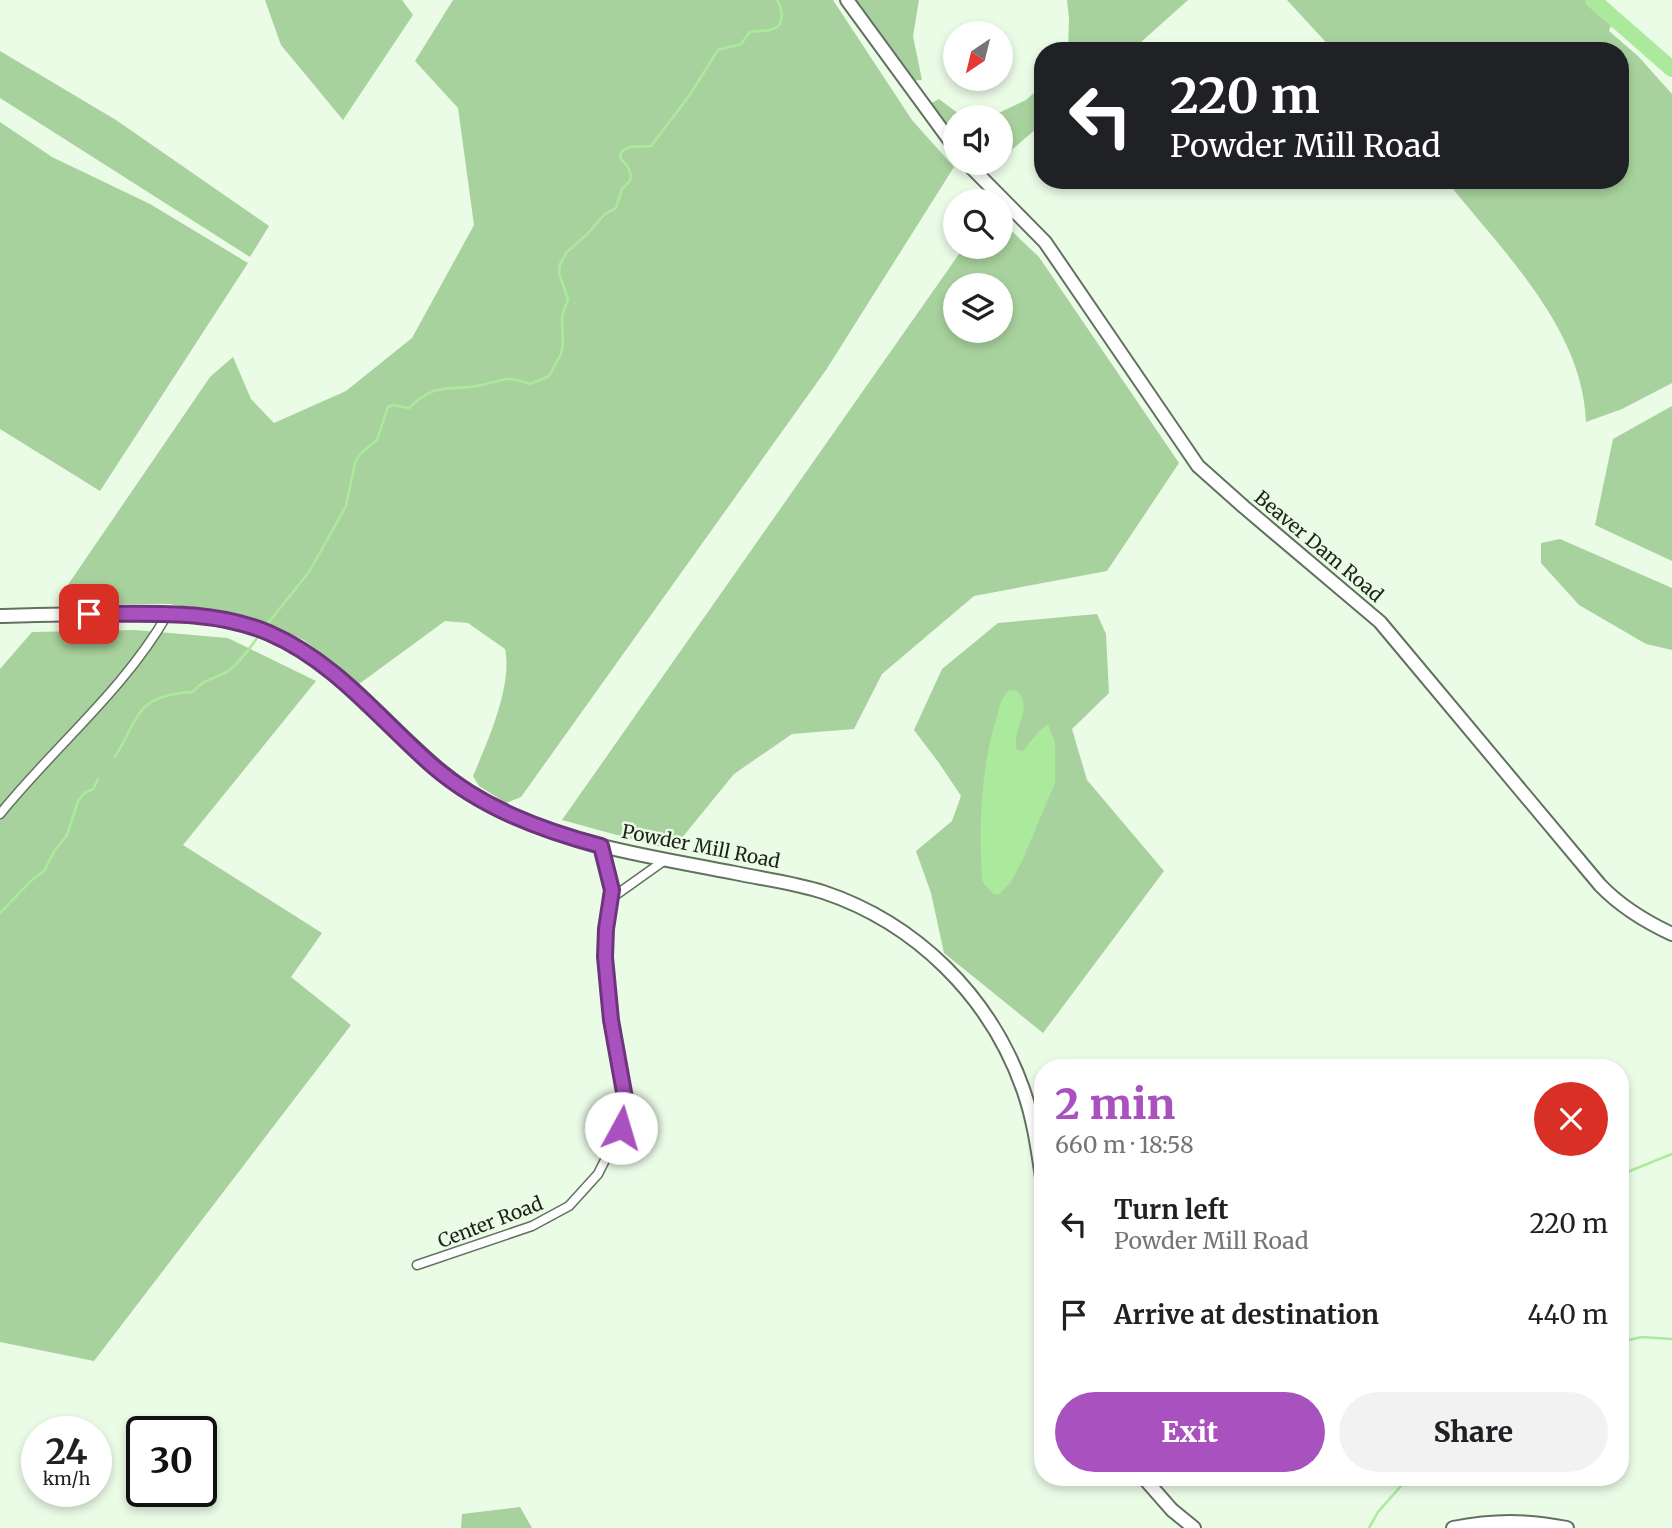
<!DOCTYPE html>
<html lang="en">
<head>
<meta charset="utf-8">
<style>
  :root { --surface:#fff; --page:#f2f2f2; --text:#202124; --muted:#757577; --accent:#a951be }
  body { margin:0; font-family:Merriweather,serif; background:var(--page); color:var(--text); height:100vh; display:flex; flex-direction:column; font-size:26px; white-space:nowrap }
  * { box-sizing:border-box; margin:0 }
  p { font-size:23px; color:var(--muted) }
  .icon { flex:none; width:38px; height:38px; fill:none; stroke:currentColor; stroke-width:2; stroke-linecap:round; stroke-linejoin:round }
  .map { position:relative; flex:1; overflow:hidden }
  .drawer { position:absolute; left:1034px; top:1059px; width:595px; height:427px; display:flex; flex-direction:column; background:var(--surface); border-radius:28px; box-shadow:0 4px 10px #0003 }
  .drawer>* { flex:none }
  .banner { position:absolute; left:1034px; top:42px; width:595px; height:147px; border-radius:28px; box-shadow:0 4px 10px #0003; background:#202124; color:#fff; overflow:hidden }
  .needle { width:46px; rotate:215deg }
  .tools { position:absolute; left:943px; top:21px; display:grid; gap:14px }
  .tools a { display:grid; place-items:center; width:70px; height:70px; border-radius:50%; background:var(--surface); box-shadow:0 4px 10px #0003; font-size:35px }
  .speed { position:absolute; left:21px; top:1416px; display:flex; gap:14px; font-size:35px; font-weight:700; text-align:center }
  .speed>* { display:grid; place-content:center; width:91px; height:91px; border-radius:50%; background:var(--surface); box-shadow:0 4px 10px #0003; line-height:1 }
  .speed small { font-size:18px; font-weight:400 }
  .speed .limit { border:4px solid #111; border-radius:10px; background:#fff; color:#111 }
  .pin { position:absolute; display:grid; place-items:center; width:60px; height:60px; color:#fff; margin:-30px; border-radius:14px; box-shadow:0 4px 10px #0006 }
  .me { position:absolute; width:77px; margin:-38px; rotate:6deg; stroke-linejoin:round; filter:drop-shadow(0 0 5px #0008) }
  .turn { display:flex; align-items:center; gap:24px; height:147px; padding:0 21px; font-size:32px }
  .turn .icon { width:91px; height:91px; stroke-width:2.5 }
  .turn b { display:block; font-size:49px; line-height:60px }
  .round { display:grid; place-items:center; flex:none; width:74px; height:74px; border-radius:37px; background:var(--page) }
  .summary { display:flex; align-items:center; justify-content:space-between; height:119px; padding:0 21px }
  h1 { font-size:42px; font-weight:800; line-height:52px; color:var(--accent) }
  .cta { display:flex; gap:14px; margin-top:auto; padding:14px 21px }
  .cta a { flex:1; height:80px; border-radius:42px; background:var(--accent); color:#fff; font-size:28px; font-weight:800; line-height:80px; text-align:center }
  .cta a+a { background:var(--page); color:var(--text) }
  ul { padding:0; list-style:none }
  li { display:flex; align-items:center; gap:21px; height:91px; padding:0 21px }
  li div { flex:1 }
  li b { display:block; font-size:26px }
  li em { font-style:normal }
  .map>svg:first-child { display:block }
  .green { fill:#a8d29d; fill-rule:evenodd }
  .water { fill:#abea9d }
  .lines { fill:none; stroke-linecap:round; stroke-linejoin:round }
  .stream { stroke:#abea9d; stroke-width:2.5 }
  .river { stroke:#abea9d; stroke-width:16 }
  .street-casing { stroke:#637260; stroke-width:11 }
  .secondary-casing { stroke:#637260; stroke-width:16 }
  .street { stroke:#fff; stroke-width:8 }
  .secondary { stroke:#fff; stroke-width:12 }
  .route-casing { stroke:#6e357c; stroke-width:18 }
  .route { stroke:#a951be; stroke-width:12 }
  .labels { text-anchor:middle; stroke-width:5; stroke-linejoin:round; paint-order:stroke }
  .street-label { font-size:19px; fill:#1d231b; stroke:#eafbe6 }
</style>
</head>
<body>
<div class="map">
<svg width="1672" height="1528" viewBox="0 0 1672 1528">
  <rect width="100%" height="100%" fill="#eafbe6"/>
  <!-- green -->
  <g class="green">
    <path d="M265,0h137l11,15 -70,105 -62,-75z"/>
    <path d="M453,0h380l79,120 42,47 -128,203 -305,427 -15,6 -27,-17 -6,-10c14,-33 40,-91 32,-127l-37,-26 -23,-2 -86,63 -55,-44 -52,-21 -82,-15h-71l-35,-3 -1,-9 147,-215 23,-20 18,42 23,24 72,-32 66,-53 62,-113 -16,-117 -43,-47z"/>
    <path d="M847,0h72l-6,36 9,44 -16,1z"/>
    <path d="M1067,0h121l-57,51h-63l1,-33z"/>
    <path d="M1287,0h306l21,17 -5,14 29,25 34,38v289l-50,26 -36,13c-3,-94 -85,-172 -140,-242h174v-129h-286z"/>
    <path d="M0,51l116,69 153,106 -19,31 -250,-159z"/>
    <path d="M1043,85v38l-42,36v-42h-11l36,-17z"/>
    <path d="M939,99l24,18h-7l-1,32 -31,-42z"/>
    <path d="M0,122l52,35 98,47 98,59 -148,228 -100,-62z"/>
    <path d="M1001,221l38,36 140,206 -72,108 -133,25 -92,78 -28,55 -62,5 -58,40 -62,76 -110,-30 402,-573h37zM956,285h45v46h-45z"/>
    <path d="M1672,406v155l-77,-36 18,-86z"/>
    <path d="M1560,539l112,49v62l-26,-6 -67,-39 -38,-42v-20z"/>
    <path d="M1097,614l9,20 3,59 -37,36 15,51 77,91 -121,162 -99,-80 -13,-60 -15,-42 36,-30 9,-25 -22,-33 -25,-33 28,-61 56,-46z"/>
    <path d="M135,630l93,8 88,43 -133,164 139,88 -31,44 60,48 -257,336 -94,-19v-673l32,-37z"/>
    <path d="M520,1507l12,21h-71l1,-14z"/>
  </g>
  <!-- water -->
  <path class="water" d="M1016,690c20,17 -6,40 1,60l6,1 16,-20 9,-7 7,18v41l-33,78 -11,21 -13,13 -6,-2 -10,-12c-3,-53 -2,-109 14,-161 3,-11 4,-20 12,-29z"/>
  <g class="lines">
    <!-- stream -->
    <g class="stream">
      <path d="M264,628l45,-56 37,-66 9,-43 5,-9 17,-14 11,-33 5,-2 16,3c25,-25 36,-17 67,-22 26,-3 25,-13 54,-2l19,-8 12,-22 2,-10 -1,-28 6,-17 -9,-26 1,-9 7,-12 20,-18 18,-20 11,-6 6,-19 8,-8 1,-5 -3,-9 -7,-8 -1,-5c8,-11 19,-6 31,-8l38,-50 29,-46 23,-6 9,-12c8,-2 16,0 23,-3 13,-4 9,-21 4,-29"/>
      <path d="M115,757c25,-41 21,-62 78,-65 11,-15 24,-12 38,-23 11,-9 21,-24 29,-35"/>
      <path d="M0,913l32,-33 12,-9 11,-21 12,-15 11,-34 6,-8 9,-4 5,-10"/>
      <path d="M1620,1175l52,-21"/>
      <path d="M1620,1342l22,-5 30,2"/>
      <path d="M1369,1528l9,-16 31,-35"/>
    </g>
    <!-- river -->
    <path class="river" d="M1593,0l79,69"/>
    <!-- street casing -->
    <g class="street-casing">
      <g id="street">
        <path d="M0,814c54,-67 124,-124 167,-199"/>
        <path d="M613,897l52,-37"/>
        <path d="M417,1265l115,-39 37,-20 29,-32 23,-46 4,-14v-16l-14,-78 -6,-63 1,-28 6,-39 -11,-44"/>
      </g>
    </g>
    <!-- secondary casing -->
    <g class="secondary-casing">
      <g id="secondary">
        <path d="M847,0l109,149"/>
        <path d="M967,163l78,79 153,224 46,41 136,115 220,263c21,22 44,36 72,49"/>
        <path d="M0,616c37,-1 73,-2 110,-2 49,0 100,-2 147,15 34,12 66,33 93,57 52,47 95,100 160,129 71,32 149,43 225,58 29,6 60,10 88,19 93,31 167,104 200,197 11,31 15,62 20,95"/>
        <path d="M1143,1477l29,33 22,18"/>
        <path d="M1453,1528c40,-8 74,-8 114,0"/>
      </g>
    </g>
    <!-- street -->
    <use href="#street" class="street"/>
    <!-- secondary -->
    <use href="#secondary" class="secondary"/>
  </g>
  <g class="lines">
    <!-- route casing -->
    <g class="route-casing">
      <path id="route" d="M89,614c60,0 124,-5 180,19 67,29 111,87 165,134 48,41 107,63 167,79l11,44 -6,39 -1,28 6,63 14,78v16l-4,14"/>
    </g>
    <!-- route -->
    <use href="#route" class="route"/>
  </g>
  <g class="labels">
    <!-- street labels -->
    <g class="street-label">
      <text transform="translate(1319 546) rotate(40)" y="7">Beaver Dam Road</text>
      <text transform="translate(701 846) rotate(11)" y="7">Powder Mill Road</text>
      <text transform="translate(490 1222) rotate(-21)" y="7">Center Road</text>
    </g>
  </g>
</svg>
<div class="tools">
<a><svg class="needle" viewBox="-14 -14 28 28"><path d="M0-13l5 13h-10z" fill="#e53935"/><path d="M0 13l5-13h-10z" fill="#757577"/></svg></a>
<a><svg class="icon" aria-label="sound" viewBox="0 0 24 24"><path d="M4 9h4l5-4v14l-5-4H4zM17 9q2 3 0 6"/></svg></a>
<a><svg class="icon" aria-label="search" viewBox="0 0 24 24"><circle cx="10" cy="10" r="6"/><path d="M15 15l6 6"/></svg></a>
<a><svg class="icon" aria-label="layers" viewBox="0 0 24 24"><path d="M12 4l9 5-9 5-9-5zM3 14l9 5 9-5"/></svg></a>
</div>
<div class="speed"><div>24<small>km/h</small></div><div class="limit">30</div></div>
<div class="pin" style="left:89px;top:614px;background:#d93025"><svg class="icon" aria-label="arrive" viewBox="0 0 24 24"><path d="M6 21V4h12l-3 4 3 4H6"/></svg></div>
<svg class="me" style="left:621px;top:1128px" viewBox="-20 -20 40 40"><circle r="19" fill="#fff"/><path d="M0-13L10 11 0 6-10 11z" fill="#a951be"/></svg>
<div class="banner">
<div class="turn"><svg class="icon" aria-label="left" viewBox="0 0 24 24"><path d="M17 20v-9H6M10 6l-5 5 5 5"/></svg><div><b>220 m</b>Powder Mill Road</div></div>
</div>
<section class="drawer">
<div class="summary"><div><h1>2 min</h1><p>660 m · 18:58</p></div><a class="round" style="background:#d93025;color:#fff"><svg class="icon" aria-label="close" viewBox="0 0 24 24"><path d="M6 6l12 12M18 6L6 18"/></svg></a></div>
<ul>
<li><svg class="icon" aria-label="left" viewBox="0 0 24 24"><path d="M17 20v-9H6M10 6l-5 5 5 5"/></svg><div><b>Turn left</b><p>Powder Mill Road</p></div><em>220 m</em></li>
<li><svg class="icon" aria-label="arrive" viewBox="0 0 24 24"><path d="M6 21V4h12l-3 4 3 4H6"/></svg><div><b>Arrive at destination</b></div><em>440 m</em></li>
</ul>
<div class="cta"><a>Exit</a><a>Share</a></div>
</section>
</div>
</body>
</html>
